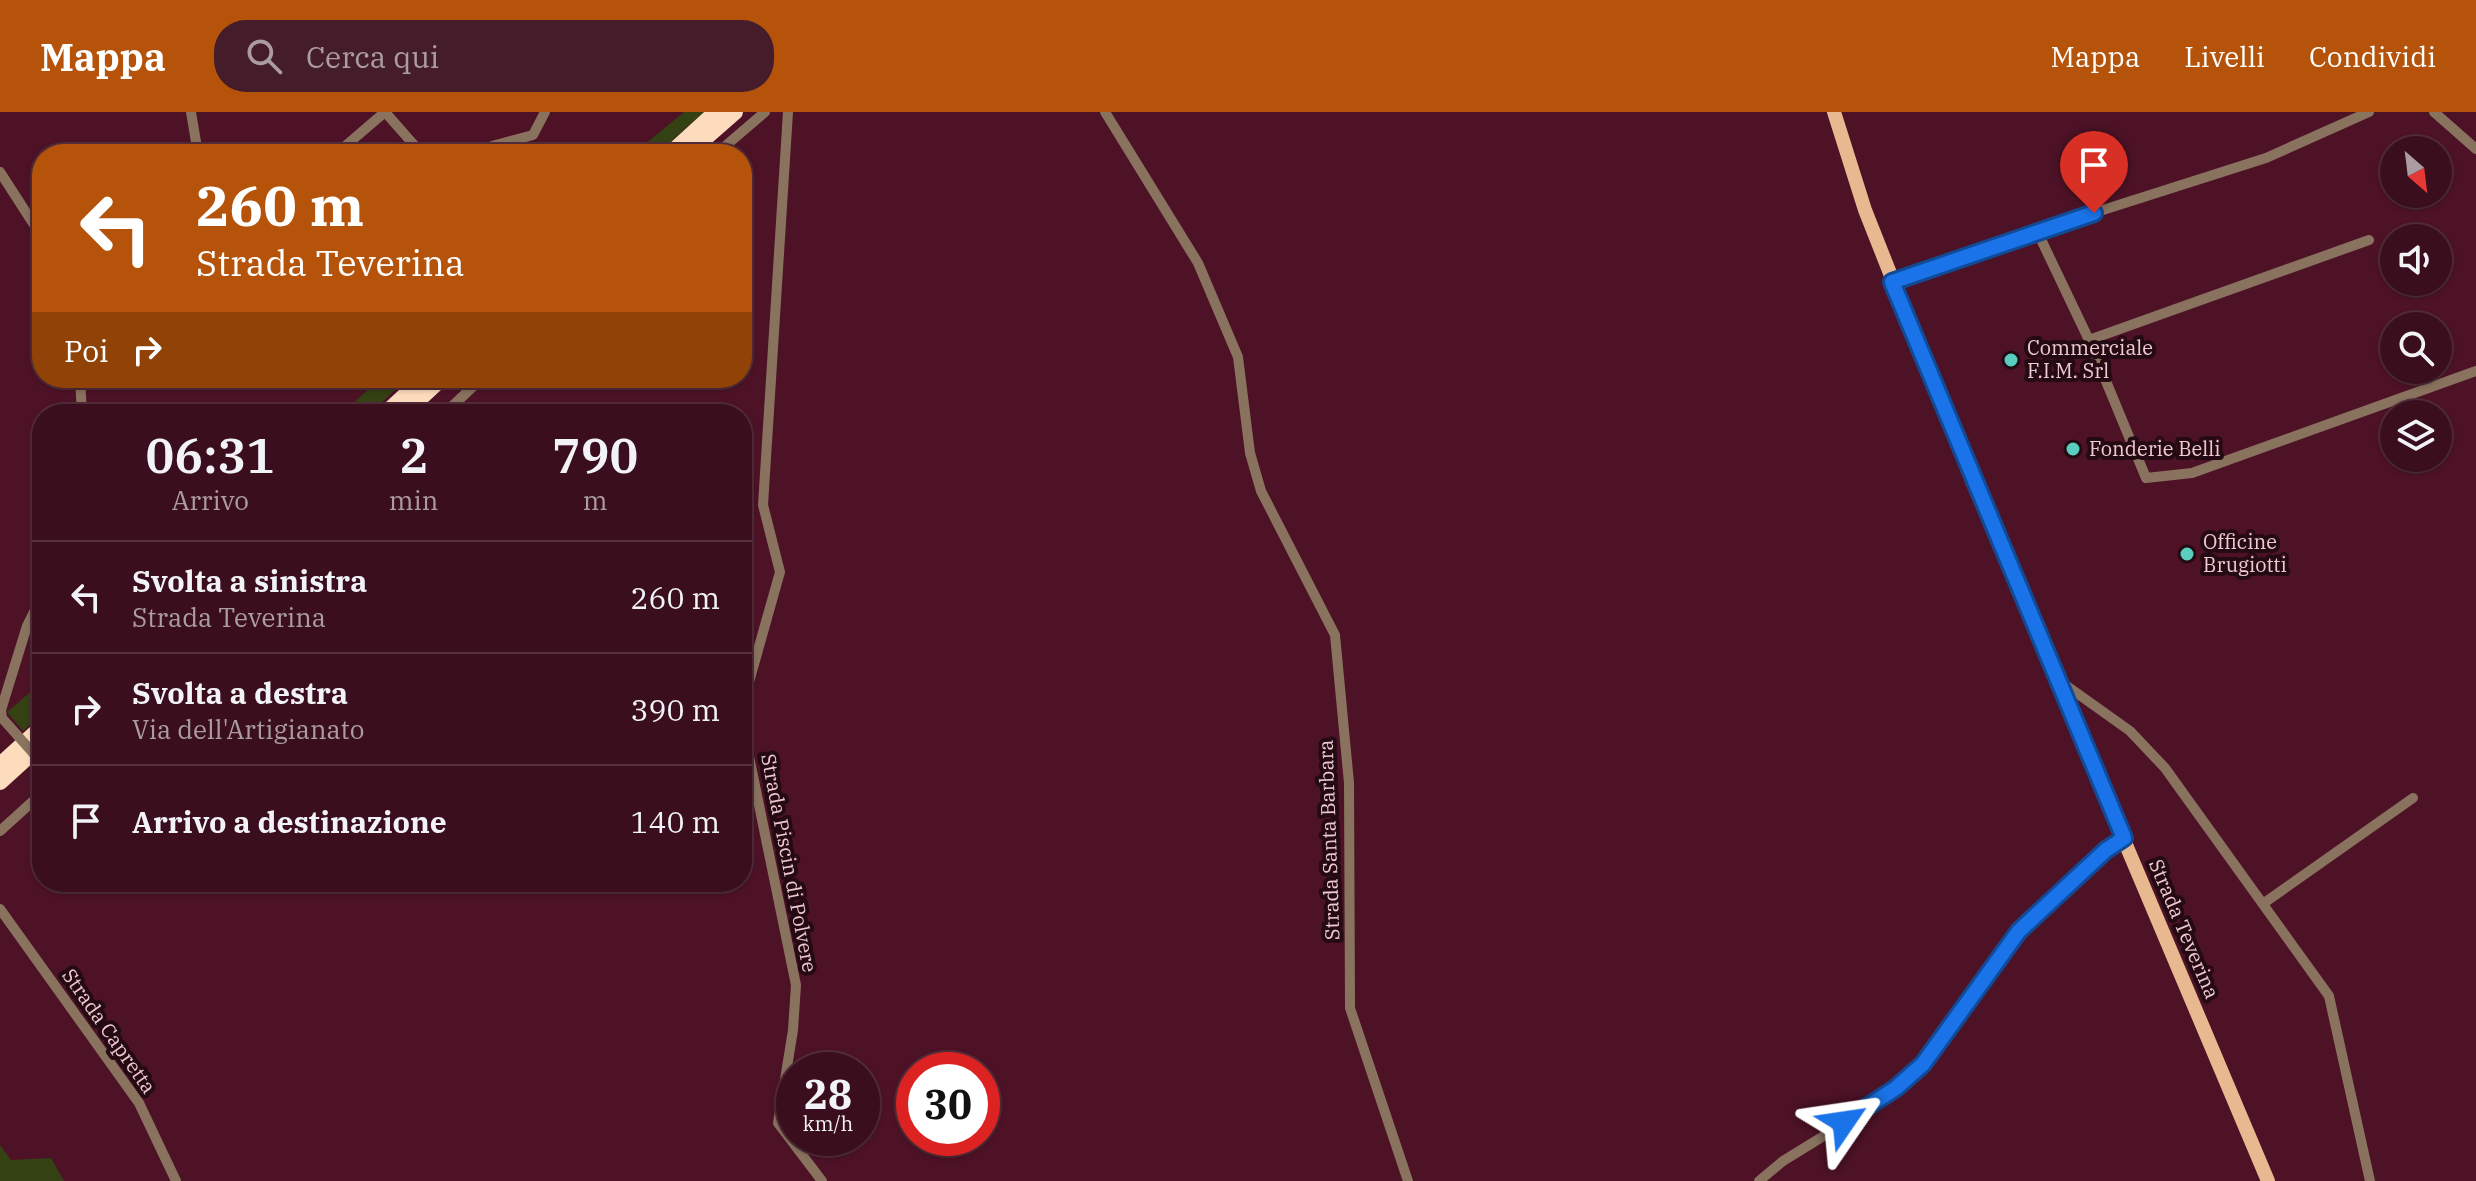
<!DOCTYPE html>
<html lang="it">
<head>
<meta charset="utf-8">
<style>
  :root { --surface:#3a0e1d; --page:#451c2a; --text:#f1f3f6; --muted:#ab9ca4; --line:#542e3b; --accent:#b45309 }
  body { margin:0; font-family:"IBM Plex Serif",serif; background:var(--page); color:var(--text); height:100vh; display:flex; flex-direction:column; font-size:30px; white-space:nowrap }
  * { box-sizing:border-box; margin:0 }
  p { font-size:26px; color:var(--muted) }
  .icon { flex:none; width:44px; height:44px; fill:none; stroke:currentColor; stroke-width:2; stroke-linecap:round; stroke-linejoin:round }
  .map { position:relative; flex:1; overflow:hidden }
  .drawer { position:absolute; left:32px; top:292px; width:720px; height:488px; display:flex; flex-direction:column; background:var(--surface); border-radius:32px; box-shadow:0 2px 6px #0004,0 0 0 2px var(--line) }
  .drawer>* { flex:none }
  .hud { position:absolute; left:32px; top:32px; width:720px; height:244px; border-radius:32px; box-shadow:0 2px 6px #0004,0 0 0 2px var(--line); background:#b45309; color:#fff; overflow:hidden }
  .needle { width:52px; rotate:152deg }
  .tools { position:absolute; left:2380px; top:24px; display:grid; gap:16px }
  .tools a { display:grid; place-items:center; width:72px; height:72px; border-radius:50%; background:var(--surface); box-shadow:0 2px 6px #0004,0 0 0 2px var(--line); font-size:40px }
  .speed { position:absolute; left:776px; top:940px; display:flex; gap:16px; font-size:40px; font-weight:700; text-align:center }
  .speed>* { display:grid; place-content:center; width:104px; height:104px; border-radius:50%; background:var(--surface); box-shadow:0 2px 6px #0004,0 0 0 2px var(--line); line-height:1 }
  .speed small { font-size:20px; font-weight:400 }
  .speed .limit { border:12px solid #d22; background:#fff; color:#111 }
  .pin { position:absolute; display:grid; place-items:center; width:68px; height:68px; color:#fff; margin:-82px -34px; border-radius:50% 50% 50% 0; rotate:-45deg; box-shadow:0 0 8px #0007 }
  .pin .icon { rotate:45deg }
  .me { position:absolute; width:88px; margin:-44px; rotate:58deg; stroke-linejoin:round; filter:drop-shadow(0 0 6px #0008) }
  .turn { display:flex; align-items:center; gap:28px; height:168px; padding:0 32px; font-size:36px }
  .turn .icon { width:104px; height:104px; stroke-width:2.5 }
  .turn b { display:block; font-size:56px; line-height:68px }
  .then { display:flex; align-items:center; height:76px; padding:0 32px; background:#0003; gap:16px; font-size:30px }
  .eta { display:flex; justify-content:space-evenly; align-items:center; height:136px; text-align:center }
  .eta b { font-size:48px; font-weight:600; line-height:56px }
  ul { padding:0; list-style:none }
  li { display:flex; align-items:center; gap:24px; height:112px; padding:0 32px; border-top:2px solid var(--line) }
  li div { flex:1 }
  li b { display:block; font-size:30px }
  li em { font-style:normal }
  header { display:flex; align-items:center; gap:48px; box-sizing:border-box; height:112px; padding:0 40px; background:var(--accent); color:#fff }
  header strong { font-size:38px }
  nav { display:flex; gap:44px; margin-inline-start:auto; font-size:28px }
  .search { width:560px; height:72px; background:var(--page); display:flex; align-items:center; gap:20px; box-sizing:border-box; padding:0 28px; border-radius:32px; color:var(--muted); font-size:30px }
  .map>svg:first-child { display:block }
  .green { fill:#344112 }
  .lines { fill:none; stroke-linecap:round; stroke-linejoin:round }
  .minor { stroke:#89735f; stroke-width:10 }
  .major { stroke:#e8b990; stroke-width:14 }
  .highway { stroke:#fddbbd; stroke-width:16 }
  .minor-bridge { stroke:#89735f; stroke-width:10 }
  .route-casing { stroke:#114b97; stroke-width:20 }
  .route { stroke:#1a73e8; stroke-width:14 }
  .poi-dot { fill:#59cebe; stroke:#240a12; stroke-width:3 }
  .labels { text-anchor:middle; stroke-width:8; stroke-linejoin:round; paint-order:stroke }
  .poi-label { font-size:20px; fill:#efc8d0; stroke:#240a12; text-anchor:start }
  .street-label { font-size:20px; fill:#efc8d0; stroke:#240a12 }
</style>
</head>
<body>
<header>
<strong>Mappa</strong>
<div class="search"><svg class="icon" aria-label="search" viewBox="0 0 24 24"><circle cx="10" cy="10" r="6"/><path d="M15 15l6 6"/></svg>Cerca qui</div>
<nav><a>Mappa</a><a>Livelli</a><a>Condividi</a></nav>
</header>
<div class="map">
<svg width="2476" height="1069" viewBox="0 0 2476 1069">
  <rect width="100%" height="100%" fill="#4e1227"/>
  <!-- green -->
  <g class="green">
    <path d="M684,0h20l-47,42h-24z"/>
    <path d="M380,266h28l-39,36h-27z"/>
    <path d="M42,570v31l-19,18 -16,-19z"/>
    <path d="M0,1033l11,15 40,-2 13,23h-64z"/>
  </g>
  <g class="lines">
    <!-- minor -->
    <g class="minor">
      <path d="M191,0l7,42"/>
      <path d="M385,0l37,42"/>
      <path d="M788,0l-25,393 17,67 -33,117 -2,48 51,248 -3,45 -15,93 44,58"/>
      <path d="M1105,0l93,151 40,94 12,96 11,38 74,144 14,148 1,225 58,173"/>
      <path d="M2434,0l42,37"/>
      <path d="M336,42l49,-42"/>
      <path d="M484,42l8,-8 41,-11 12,-23"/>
      <path d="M716,42l49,-42"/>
      <path d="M0,60l42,65"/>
      <path d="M2037,119l52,109 57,138 46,-5 284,-102"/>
      <path d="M1892,170l145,-51 229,-73 103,-46"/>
      <path d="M2089,228l280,-100"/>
      <path d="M80,266l2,36"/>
      <path d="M444,302l38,-36"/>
      <path d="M2057,567l73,52 35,37 164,228 41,185"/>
      <path d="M18,624l-16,-18 -1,-8 26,-84 15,-30"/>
      <path d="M0,719l42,-38"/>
      <path d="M2264,791l149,-105"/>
      <path d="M0,797l139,194 37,78"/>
      <path d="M1759,1069l24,-20 83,-51 57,-46 96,-133 87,-81 18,-12"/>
    </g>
    <!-- major -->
    <path class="major" d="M1834,0l31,98 106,268 297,703"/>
    <!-- highway -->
    <g class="highway">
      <path d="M670,42l46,-42"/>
      <path d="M687,42l48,-42"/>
      <path d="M385,302l39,-36"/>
      <path d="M403,302l39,-36"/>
      <path d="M0,653l42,-38"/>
      <path d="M0,670l42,-38"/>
    </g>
    <!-- minor-bridge -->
    <path class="minor-bridge" d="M18,624l24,27"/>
  </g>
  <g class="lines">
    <!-- route casing -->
    <g class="route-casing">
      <path id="route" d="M1844,1010l52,-34 27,-24 96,-133 87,-81 18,-12 -232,-556 202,-69"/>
    </g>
    <!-- route -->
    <use href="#route" class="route"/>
  </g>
  <!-- markers -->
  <g class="poi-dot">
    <circle cx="2011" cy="248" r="8"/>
    <circle cx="2073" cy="337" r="8"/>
    <circle cx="2187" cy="442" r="8"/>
  </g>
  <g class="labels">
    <!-- poi labels -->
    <g class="poi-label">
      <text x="2027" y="243">Commerciale<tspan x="2027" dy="23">F.I.M. Srl</tspan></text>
      <text x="2089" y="344">Fonderie Belli</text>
      <text x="2203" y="437">Officine<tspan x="2203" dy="23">Brugiotti</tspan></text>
    </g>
    <!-- street labels -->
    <g class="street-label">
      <text transform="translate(1329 728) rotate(-92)" y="7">Strada Santa Barbara</text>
      <text transform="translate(789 751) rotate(79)" y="7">Strada Piscin di Polvere</text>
      <text transform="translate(2184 817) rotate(67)" y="7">Strada Teverina</text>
      <text transform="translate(109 919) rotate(55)" y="7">Strada Capretta</text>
    </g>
  </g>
</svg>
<div class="tools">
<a><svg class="needle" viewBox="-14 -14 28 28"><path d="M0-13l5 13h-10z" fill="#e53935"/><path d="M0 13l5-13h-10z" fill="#ab9ca4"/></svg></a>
<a><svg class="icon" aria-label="sound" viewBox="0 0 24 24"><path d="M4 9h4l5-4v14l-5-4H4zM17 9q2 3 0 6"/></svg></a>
<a><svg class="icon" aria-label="search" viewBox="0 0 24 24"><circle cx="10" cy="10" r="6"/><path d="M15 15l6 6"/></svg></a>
<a><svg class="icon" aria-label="layers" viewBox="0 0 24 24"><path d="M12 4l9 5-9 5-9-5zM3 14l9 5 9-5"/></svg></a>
</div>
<div class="speed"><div>28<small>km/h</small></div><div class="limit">30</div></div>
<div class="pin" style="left:2094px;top:101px;background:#d93025"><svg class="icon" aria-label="arrive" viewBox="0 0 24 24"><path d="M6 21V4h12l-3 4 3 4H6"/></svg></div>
<svg class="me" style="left:1844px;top:1010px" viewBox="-20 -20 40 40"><path d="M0-17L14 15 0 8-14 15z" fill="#1a73e8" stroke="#fff" stroke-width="4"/></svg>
<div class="hud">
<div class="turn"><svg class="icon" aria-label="left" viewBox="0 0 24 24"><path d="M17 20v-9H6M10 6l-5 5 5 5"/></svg><div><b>260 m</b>Strada Teverina</div></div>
<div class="then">Poi<svg class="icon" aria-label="right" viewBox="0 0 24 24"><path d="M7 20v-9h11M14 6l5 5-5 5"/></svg></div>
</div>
<section class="drawer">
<div class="eta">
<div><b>06:31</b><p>Arrivo</p></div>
<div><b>2</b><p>min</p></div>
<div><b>790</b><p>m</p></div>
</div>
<ul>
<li><svg class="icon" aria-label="left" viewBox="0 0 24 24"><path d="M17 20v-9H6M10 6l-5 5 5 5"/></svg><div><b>Svolta a sinistra</b><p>Strada Teverina</p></div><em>260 m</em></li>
<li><svg class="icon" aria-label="right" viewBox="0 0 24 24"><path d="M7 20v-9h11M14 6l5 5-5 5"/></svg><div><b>Svolta a destra</b><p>Via dell'Artigianato</p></div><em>390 m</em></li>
<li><svg class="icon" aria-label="arrive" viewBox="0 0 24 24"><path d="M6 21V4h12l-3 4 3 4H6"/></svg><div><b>Arrivo a destinazione</b></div><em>140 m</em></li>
</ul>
</section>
</div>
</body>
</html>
